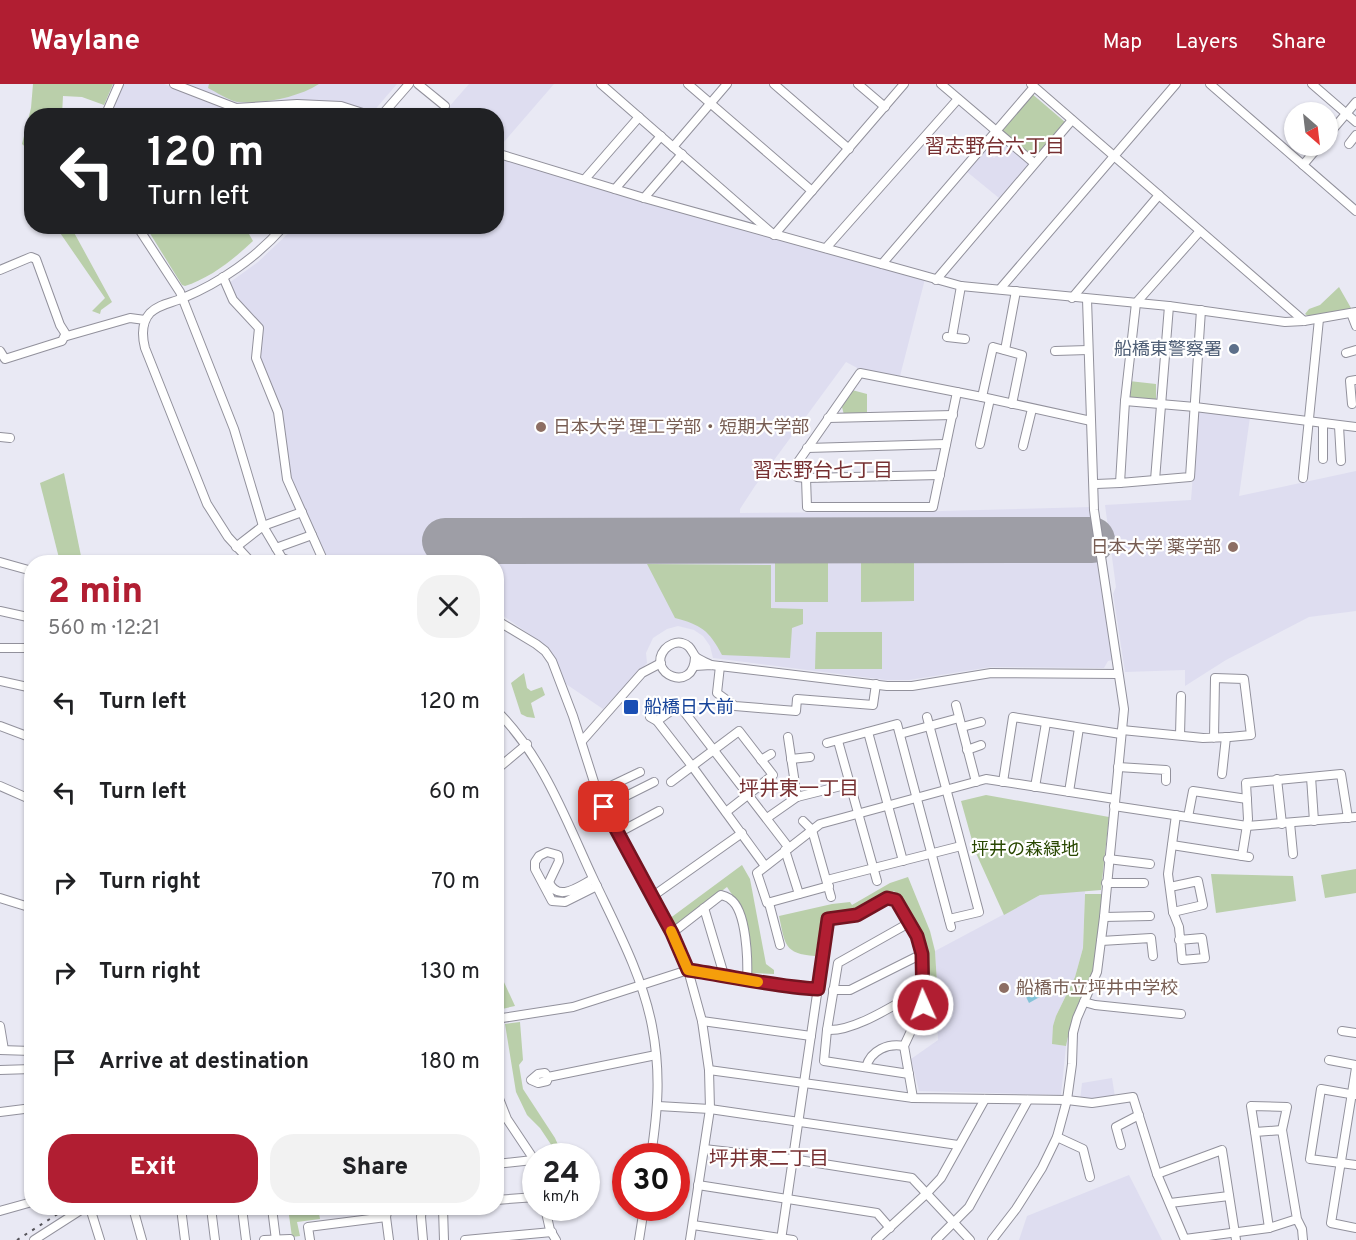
<!DOCTYPE html>
<html lang="en">
<head>
<meta charset="utf-8">
<style>
  :root { --surface:#fff; --page:#f2f2f2; --text:#202124; --muted:#757577; --accent:#b11e32 }
  body { margin:0; font-family:Overpass,"Noto Sans JP",sans-serif; background:var(--page); color:var(--text); height:100vh; display:flex; flex-direction:column; font-size:22px; white-space:nowrap }
  * { box-sizing:border-box; margin:0 }
  p { font-size:20px; color:var(--muted) }
  .icon { flex:none; width:33px; height:33px; fill:none; stroke:currentColor; stroke-width:2; stroke-linecap:round; stroke-linejoin:round }
  .map { position:relative; flex:1; overflow:hidden }
  .side { position:absolute; left:24px; top:471px; width:480px; height:660px; display:flex; flex-direction:column; background:var(--surface); border-radius:24px; box-shadow:0 2px 4px #0004 }
  .side>* { flex:none }
  .guide { position:absolute; left:24px; top:24px; width:480px; height:126px; border-radius:24px; box-shadow:0 2px 4px #0004; background:#202124; color:#fff; overflow:hidden }
  .needle { width:39px; rotate:152deg }
  .tools { position:absolute; left:1284px; top:18px; display:grid; gap:12px }
  .tools a { display:grid; place-items:center; width:54px; height:54px; border-radius:50%; background:var(--surface); box-shadow:0 2px 4px #0004; font-size:30px }
  .speed { position:absolute; left:522px; top:1059px; display:flex; gap:12px; font-size:30px; font-weight:700; text-align:center }
  .speed>* { display:grid; place-content:center; width:78px; height:78px; border-radius:50%; background:var(--surface); box-shadow:0 2px 4px #0004; line-height:1 }
  .speed small { font-size:15px; font-weight:400 }
  .speed .limit { border:9px solid #d22; background:#fff; color:#111 }
  .pin { position:absolute; display:grid; place-items:center; width:51px; height:51px; color:#fff; margin:-26px; border-radius:12px; box-shadow:0 3px 9px #0006 }
  .me { position:absolute; width:66px; margin:-33px; rotate:358deg; stroke-linejoin:round; filter:drop-shadow(0 0 4px #0008) }
  .turn { display:flex; align-items:center; gap:21px; height:126px; padding:0 24px; font-size:27px }
  .turn .icon { width:78px; height:78px; stroke-width:2.5 }
  .turn b { display:block; font-size:42px; line-height:51px }
  .round { display:grid; place-items:center; flex:none; width:63px; height:63px; border-radius:24px; background:var(--page) }
  .overview { display:flex; align-items:center; justify-content:space-between; height:102px; padding:0 24px }
  h1 { font-size:36px; font-weight:800; line-height:45px; color:var(--accent) }
  .cta { display:flex; gap:12px; margin-top:auto; padding:12px 24px }
  .cta a { flex:1; height:69px; border-radius:24px; background:var(--accent); color:#fff; font-size:24px; font-weight:800; line-height:69px; text-align:center }
  .cta a+a { background:var(--page); color:var(--text) }
  ul { padding:0; list-style:none }
  li { display:flex; align-items:center; gap:18px; height:90px; padding:0 24px }
  li div { flex:1 }
  li b { display:block; font-size:22px }
  li em { font-style:normal }
  header { display:flex; align-items:center; gap:36px; box-sizing:border-box; height:84px; padding:0 30px; background:var(--accent); color:#fff }
  header strong { font-size:28px }
  nav { display:flex; gap:33px; margin-inline-start:auto; font-size:21px }
  .map>svg:first-child { display:block }
  .built { fill:#deddf0 }
  .green { fill:#bacfaa }
  .water { fill:#84c3d8 }
  .lines { fill:none; stroke-linecap:round; stroke-linejoin:round }
  .runway { stroke:#9e9ea6; stroke-width:46 }
  .minor-casing { stroke:#92919c; stroke-width:10 }
  .minor { stroke:#fff; stroke-width:8 }
  .rail { stroke:#545359; stroke-width:2; stroke-dasharray:3 6; stroke-linecap:butt }
  .route-casing { stroke:#731420; stroke-width:15 }
  .route { stroke:#b11e32; stroke-width:10 }
  .slow { stroke:#f59e0b; stroke-width:10 }
  .service-dot { fill:#5c6f8a; stroke:#fff; stroke-width:2 }
  .education-dot { fill:#8d6e63; stroke:#fff; stroke-width:2 }
  .transit-dot { fill:#1a4fb4; stroke:#fff; stroke-width:2 }
  .labels { text-anchor:middle; stroke-width:4.5; stroke-linejoin:round; paint-order:stroke }
  .service-label { font-size:18px; fill:#4e5e75; stroke:#fff; text-anchor:end }
  .education-label { font-size:18px; fill:#785e54; stroke:#fff; text-anchor:start }
  .transit-label { font-size:18px; fill:#164399; stroke:#fff; text-anchor:start }
  .park-label { font-size:18px; fill:#294801; stroke:#fff }
  .neighbourhood-label { font-size:20px; fill:#773032; stroke:#fff }
</style>
</head>
<body>
<header>
<strong>Waylane</strong>
<nav><a>Map</a><a>Layers</a><a>Share</a></nav>
</header>
<div class="map">
<svg width="1356" height="1156" viewBox="0 0 1356 1156">
  <rect width="100%" height="100%" fill="#e9e9f4"/>
  <!-- built -->
  <g class="built">
    <path d="M123,0h41l71,27 62,-4 44,3 10,1 2,4 -244,1z"/>
    <path d="M182,0h215l-25,29 -19,-7 -117,-1z"/>
    <path d="M469,0h85l-57,66 -1,-34h-55z"/>
    <path d="M1007,61l21,18v3l-29,32 -33,-27 18,-22 10,9z"/>
    <path d="M497,73l428,122 -25,97 -39,-6 -15,-8 -91,124 -15,23v4l164,-1 187,-5 22,153 -5,1 -4,7 -113,-1 -82,13h-23l-173,-22 -3,-12 -7,-10 -9,-6 -16,-4 -11,3 -14,9 -7,15 1,10 -44,46 -37,-25 -17,-36 -47,-33 -5,-1 -1,-52h-169l-37,-84 -10,-68 -21,-52 2,-31 -25,-29 -7,-15 29,-21 37,-35 201,-1z"/>
    <path d="M1198,326l52,7 -11,79 117,-25v140l-47,6 -83,43 -41,26v-16l-60,2 -12,-78 3,-7 -11,-82 86,-5z"/>
    <path d="M1085,806l-2,58 -8,29 -19,39 -3,28 13,2 -5,49 -142,-4 -8,-32 27,-19 -2,-40 2,-1 -3,-48 105,-56z"/>
    <path d="M1112,994l3,19 -35,4 2,-18z"/>
    <path d="M1129,1091l33,65h-143l8,-24z"/>
  </g>
  <!-- green -->
  <g class="green">
    <path d="M33,0h80l-9,21 -22,-8 -19,-1 -1,19 -30,1 -1,36 -9,-8 9,-36z"/>
    <path d="M209,0h110c-22,14 -56,20 -82,18 -9,-2 -21,-10 -29,-14z"/>
    <path d="M1031,9l34,29 -30,35 -4,1 -30,-27z"/>
    <path d="M56,143h15l41,75 -11,8 -1,4 -8,-3 13,-13z"/>
    <path d="M146,143h99l8,14c-20,19 -43,37 -68,45l-3,-1z"/>
    <path d="M1339,203l12,21 -27,7 -16,1 -3,-2 4,-5 11,-4z"/>
    <path d="M1129,297l27,3v18l-29,-3z"/>
    <path d="M852,306l15,4v20l-23,1 -2,-8z"/>
    <path d="M64,389l17,83 -5,6h-16l-20,-79z"/>
    <rect x="775" y="478" width="53" height="40"/>
    <path d="M861,478h53v39l-53,1z"/>
    <path d="M647,480l124,1v43l32,1v15l-11,4 -2,30 -68,-3c-13,-25 -21,-30 -47,-37z"/>
    <path d="M816,548h66v37h-67z"/>
    <path d="M524,589l3,15 4,3 11,-4 3,8 -14,8 4,15 -8,-1 -6,-3 -10,-31z"/>
    <path d="M986,711l123,22 -8,73 -61,5 -36,20 -29,-64 -14,-50z"/>
    <path d="M742,781l8,14 16,85 8,6v4l-22,-1 -11,-65 -14,-21 -53,40 -5,-8z"/>
    <path d="M1356,785v24l-31,5 -4,-23z"/>
    <path d="M1211,790l82,2 3,25 -80,12z"/>
    <path d="M908,793l22,54 5,20 3,49 -11,1 -2,-49 -6,-21 -25,-40 -38,22 -34,4 -7,39c-31,-2 -30,-12 -36,-40l53,-12 18,-2 2,3 38,-22z"/>
    <path d="M1085,810h17c-2,24 -2,54 -9,76 -8,27 -22,48 -27,76l-14,-2 1,-18 3,-10 19,-39 8,-29z"/>
    <path d="M497,883l18,39 -13,3 -5,-15z"/>
    <path d="M520,938l3,38 -4,5 4,24 32,49 8,18h-7l-2,-7 -14,-21 -13,-13 -11,-23 -11,-68z"/>
    <path d="M288,1124h30l2,11 -23,3 3,14 -8,1z"/>
  </g>
  <!-- water -->
  <path class="water" d="M1045,894l7,12 -23,13 -6,-12z"/>
  <g class="lines">
    <!-- runway -->
    <path class="runway" d="M445,457l647,-1"/>
    <!-- minor casing -->
    <g class="minor-casing">
      <g id="minor">
        <path d="M174,0l62,24 61,-4 44,2 31,10"/>
        <path d="M418,0l27,22"/>
        <path d="M601,0l173,151 130,-151"/>
        <path d="M688,0l124,107"/>
        <path d="M774,0l75,65"/>
        <path d="M858,0l27,23"/>
        <path d="M941,0l93,79"/>
        <path d="M1031,0l273,237"/>
        <path d="M1210,0l146,127"/>
        <path d="M1312,0l44,38"/>
        <path d="M105,32l14,-32"/>
        <path d="M381,32l28,-32"/>
        <path d="M1328,51l28,-33"/>
        <path d="M1349,60l7,-9"/>
        <path d="M673,63l54,-63"/>
        <path d="M496,69l148,45 317,88 208,20 116,16 19,-1 52,-9"/>
        <path d="M1303,81l16,-19"/>
        <path d="M585,95l54,-62"/>
        <path d="M615,105l46,-53"/>
        <path d="M644,114l38,-44"/>
        <path d="M137,142l43,66 54,137 29,97 19,32 10,4"/>
        <path d="M1200,147l-64,72 -11,98 -5,82 70,-6 11,-167"/>
        <path d="M826,164l132,-149"/>
        <path d="M882,180l152,-177"/>
        <path d="M0,186l31,-13 5,2 24,66 7,11 63,-18 15,2"/>
        <path d="M223,193l10,23 26,28 -3,30 22,54 9,67 37,83"/>
        <path d="M936,196l136,-160"/>
        <path d="M1000,205l176,-205"/>
        <path d="M1072,214l87,-103"/>
        <path d="M1351,229l5,13"/>
        <path d="M947,253l18,2"/>
        <path d="M952,253l9,-51"/>
        <path d="M1005,266l11,-59"/>
        <path d="M0,267l5,8 57,-18 3,-6"/>
        <path d="M1055,267l33,-1"/>
        <path d="M1346,269l10,-3"/>
        <path d="M982,313l11,-50 29,8 -10,49"/>
        <path d="M1125,317l70,6 161,20"/>
        <path d="M1352,320l-2,-23 6,-1"/>
        <path d="M828,334l125,-3"/>
        <path d="M1339,342l2,35"/>
        <path d="M0,353l10,1"/>
        <path d="M980,360l10,-45"/>
        <path d="M1023,362l9,-37"/>
        <path d="M807,364l139,-4"/>
        <path d="M1323,375v-35"/>
        <path d="M940,391l-134,3 -9,-1 -6,-5 69,-99 122,24 109,24"/>
        <path d="M806,394l1,29h126l24,-115"/>
        <path d="M1303,394l16,-159"/>
        <path d="M1155,396l14,-174"/>
        <path d="M1096,400l24,-1"/>
        <path d="M236,463l27,-21 39,-14"/>
        <path d="M276,464l36,-13"/>
        <path d="M0,478l32,9"/>
        <path d="M251,478l-23,-25 -21,-33 -62,-156c-3,-12 -4,-25 5,-35 9,-9 22,-10 33,-15 37,-15 74,-41 101,-72"/>
        <path d="M0,527l32,7"/>
        <path d="M496,536l40,24 9,7 7,10 21,55 21,66 10,25 68,126 16,37 14,51 7,49 1,39 -20,131"/>
        <path d="M0,564h32"/>
        <path d="M695,573c-1,38 -50,16 -30,-8 4,-4 11,-8 17,-6 8,2 9,7 13,13 3,4 11,6 16,9"/>
        <path d="M695,582l16,-1 176,21h25l79,-13 127,1"/>
        <path d="M720,582l-3,27 18,13 61,5 1,-12 76,6 3,-21"/>
        <path d="M0,597l32,7"/>
        <path d="M956,621l20,77"/>
        <path d="M496,626c48,48 69,108 97,168 22,47 49,96 59,148 9,47 6,83 -1,130"/>
        <path d="M650,633l7,4 35,45 73,100"/>
        <path d="M927,633l52,195 -30,7"/>
        <path d="M657,637l22,-16 110,143"/>
        <path d="M0,642l32,12"/>
        <path d="M962,643l19,-5"/>
        <path d="M1122,646l81,8c16,0 32,-1 48,-3l-7,-56 -29,-1 -1,60"/>
        <path d="M868,648l35,129"/>
        <path d="M900,650l59,-16"/>
        <path d="M1180,651l1,-39"/>
        <path d="M788,653l9,60"/>
        <path d="M582,657l60,-68 19,-10"/>
        <path d="M838,657l39,140"/>
        <path d="M827,659l70,-19 54,203"/>
        <path d="M967,666l14,-5"/>
        <path d="M791,675l19,-2"/>
        <path d="M761,676l10,-6"/>
        <path d="M1118,683l48,3v11"/>
        <path d="M496,686l31,-26"/>
        <path d="M1222,690l4,-37"/>
        <path d="M1311,693l3,44"/>
        <path d="M1277,695l5,45"/>
        <path d="M671,698l68,-51 34,44 -47,37"/>
        <path d="M1003,698l10,-65 108,17"/>
        <path d="M0,702l32,14"/>
        <path d="M1035,703l11,-64"/>
        <path d="M598,708l42,-20"/>
        <path d="M1069,708l10,-64"/>
        <path d="M1114,722l133,20 109,-9"/>
        <path d="M604,723l50,-25"/>
        <path d="M1176,731l-8,59 5,38 6,15 3,33 23,-2 -3,-20 -23,2"/>
        <path d="M1188,733l5,-26 54,8"/>
        <path d="M767,734l30,-21 52,-13"/>
        <path d="M803,737l9,9 19,67"/>
        <path d="M1290,739l3,31"/>
        <path d="M618,749l41,-22"/>
        <path d="M1172,761l77,12"/>
        <path d="M785,766l14,44"/>
        <path d="M1242,772l6,-37 -2,-36 95,-9 7,44"/>
        <path d="M1108,775l42,5"/>
        <path d="M593,795c-14,7 -35,24 -44,3l10,-21 -1,-6 -11,-3 -8,4 -4,6v7l17,32 13,1 32,-16"/>
        <path d="M827,796l134,-34"/>
        <path d="M1106,799h38"/>
        <path d="M829,802l-62,17 -10,-30 63,-49 166,-45 129,20"/>
        <path d="M1170,803l28,-6 5,24 -30,7"/>
        <path d="M653,812l89,-63"/>
        <path d="M0,814l32,10"/>
        <path d="M769,819l11,42"/>
        <path d="M704,824l20,67"/>
        <path d="M1104,833l46,-1"/>
        <path d="M672,849l49,-38c3,1 7,2 9,4 17,11 18,63 17,82"/>
        <path d="M1101,857l50,-3 2,18"/>
        <path d="M833,906h17l72,-36"/>
        <path d="M1084,918l11,3 86,9"/>
        <path d="M496,935l77,-12 115,-37 87,15 43,4"/>
        <path d="M702,937l109,15"/>
        <path d="M0,942l4,24"/>
        <path d="M827,946c28,2 70,-27 96,-41"/>
        <path d="M1342,947l14,2"/>
        <path d="M0,966l32,1"/>
        <path d="M1329,976l27,5"/>
        <path d="M866,983c5,-17 22,-24 38,-21"/>
        <path d="M1356,984l-25,155 25,5"/>
        <path d="M0,986l32,-1"/>
        <path d="M709,986l204,28 154,2 25,3 41,-6 24,77 28,66"/>
        <path d="M909,990l-85,-13 3,-31 11,-67 71,-40"/>
        <path d="M548,993l-3,-4 -7,1 -7,6 7,3 9,-2 1,-4 108,-22"/>
        <path d="M496,1007l11,28 26,39 3,11"/>
        <path d="M1356,1011l-35,-6 -11,70 46,6"/>
        <path d="M658,1022l52,3 248,36"/>
        <path d="M0,1028l32,-4"/>
        <path d="M1255,1048l-4,-26 36,1 -5,23"/>
        <path d="M1057,1053l26,12 7,28"/>
        <path d="M1121,1061l-5,-18 23,-12"/>
        <path d="M704,1065l88,10 120,19 58,62"/>
        <path d="M496,1080l37,-4"/>
        <path d="M1157,1090l65,-24 14,90"/>
        <path d="M698,1101l179,28 13,15"/>
        <path d="M496,1116l40,-3"/>
        <path d="M1170,1119l59,-7"/>
        <path d="M90,1124l10,32"/>
        <path d="M133,1124l9,32"/>
        <path d="M181,1124l4,32"/>
        <path d="M211,1124l4,32"/>
        <path d="M242,1124l4,32"/>
        <path d="M272,1124l4,32"/>
        <path d="M388,1124l-2,9 3,23"/>
        <path d="M422,1124l-1,9 2,23"/>
        <path d="M443,1124l1,32"/>
        <path d="M545,1124l5,22 6,10"/>
        <path d="M0,1127l32,-9"/>
        <path d="M1297,1135l-28,9 -14,-96 27,-2 15,89 5,10 1,11"/>
        <path d="M693,1141l100,15"/>
        <path d="M1185,1155l84,-11"/>
        <path d="M34,1156l50,-32"/>
        <path d="M264,1156l26,-1"/>
        <path d="M310,1156l-2,-13 78,-10"/>
        <path d="M465,1156l87,-8"/>
        <path d="M639,1156l5,-32"/>
        <path d="M781,1156l47,-321 29,-4 30,-17 9,2 21,36 5,18 1,51 -19,41 9,52"/>
        <path d="M876,1156l50,-46 15,-16 44,-79"/>
        <path d="M936,1156l33,-33 59,-107"/>
        <path d="M992,1156l24,-31 26,-41 15,-31 10,-37 5,-36 1,-31 4,-15 20,-46 7,-55 20,-208 -30,-199 -7,-211"/>
      </g>
    </g>
    <!-- minor -->
    <use href="#minor" class="minor"/>
    <!-- rail -->
    <g class="rail">
      <path d="M496,789l5,-5"/>
      <path d="M17,1156l50,-32"/>
    </g>
  </g>
  <g class="lines">
    <!-- route casing -->
    <g class="route-casing">
      <path id="route" d="M604,723l68,126 16,37c44,6 86,17 130,19l10,-70 29,-4 30,-17 9,2 21,36 5,18 1,51"/>
    </g>
    <!-- route -->
    <use href="#route" class="route"/>
    <!-- slow -->
    <path class="slow" d="M671,847l17,39 70,12"/>
  </g>
  <!-- markers -->
  <circle class="service-dot" cx="1234" cy="265" r="6"/>
  <g class="education-dot">
    <circle cx="541" cy="343" r="6"/>
    <circle cx="1233" cy="463" r="6"/>
    <circle cx="1004" cy="904" r="6"/>
  </g>
  <rect class="transit-dot" x="623" y="615" width="16" height="16" rx="3"/>
  <g class="labels">
    <!-- service labels -->
    <g class="service-label">
      <text x="1222" y="271">船橋東警察署</text>
    </g>
    <!-- education labels -->
    <g class="education-label">
      <text x="553" y="349">日本大学 理工学部・短期大学部</text>
      <text x="1221" y="469" text-anchor="end">日本大学 薬学部</text>
      <text x="1016" y="910">船橋市立坪井中学校</text>
    </g>
    <!-- transit labels -->
    <g class="transit-label">
      <text x="644" y="629">船橋日大前</text>
    </g>
    <!-- park labels -->
    <g class="park-label">
      <text x="1025" y="771">坪井の森緑地</text>
    </g>
    <!-- neighbourhood labels -->
    <g class="neighbourhood-label">
      <text x="995" y="69">習志野台六丁目</text>
      <text x="823" y="393">習志野台七丁目</text>
      <text x="799" y="711">坪井東一丁目</text>
      <text x="769" y="1081">坪井東二丁目</text>
    </g>
  </g>
</svg>
<div class="tools">
<a><svg class="needle" viewBox="-14 -14 28 28"><path d="M0-13l5 13h-10z" fill="#e53935"/><path d="M0 13l5-13h-10z" fill="#757577"/></svg></a>
</div>
<div class="speed"><div>24<small>km/h</small></div><div class="limit">30</div></div>
<div class="pin" style="left:604px;top:723px;background:#d93025"><svg class="icon" aria-label="arrive" viewBox="0 0 24 24"><path d="M6 21V4h12l-3 4 3 4H6"/></svg></div>
<svg class="me" style="left:923px;top:921px" viewBox="-20 -20 40 40"><circle r="17" fill="#b11e32" stroke="#fff" stroke-width="3"/><path d="M0-11L8 9 0 5-8 9z" fill="#fff"/></svg>
<div class="guide">
<div class="turn"><svg class="icon" aria-label="left" viewBox="0 0 24 24"><path d="M17 20v-9H6M10 6l-5 5 5 5"/></svg><div><b>120 m</b>Turn left</div></div>
</div>
<section class="side">
<div class="overview"><div><h1>2 min</h1><p>560 m · 12:21</p></div><a class="round"><svg class="icon" aria-label="close" viewBox="0 0 24 24"><path d="M6 6l12 12M18 6L6 18"/></svg></a></div>
<ul>
<li><svg class="icon" aria-label="left" viewBox="0 0 24 24"><path d="M17 20v-9H6M10 6l-5 5 5 5"/></svg><div><b>Turn left</b></div><em>120 m</em></li>
<li><svg class="icon" aria-label="left" viewBox="0 0 24 24"><path d="M17 20v-9H6M10 6l-5 5 5 5"/></svg><div><b>Turn left</b></div><em>60 m</em></li>
<li><svg class="icon" aria-label="right" viewBox="0 0 24 24"><path d="M7 20v-9h11M14 6l5 5-5 5"/></svg><div><b>Turn right</b></div><em>70 m</em></li>
<li><svg class="icon" aria-label="right" viewBox="0 0 24 24"><path d="M7 20v-9h11M14 6l5 5-5 5"/></svg><div><b>Turn right</b></div><em>130 m</em></li>
<li><svg class="icon" aria-label="arrive" viewBox="0 0 24 24"><path d="M6 21V4h12l-3 4 3 4H6"/></svg><div><b>Arrive at destination</b></div><em>180 m</em></li>
</ul>
<div class="cta"><a>Exit</a><a>Share</a></div>
</section>
</div>
</body>
</html>
